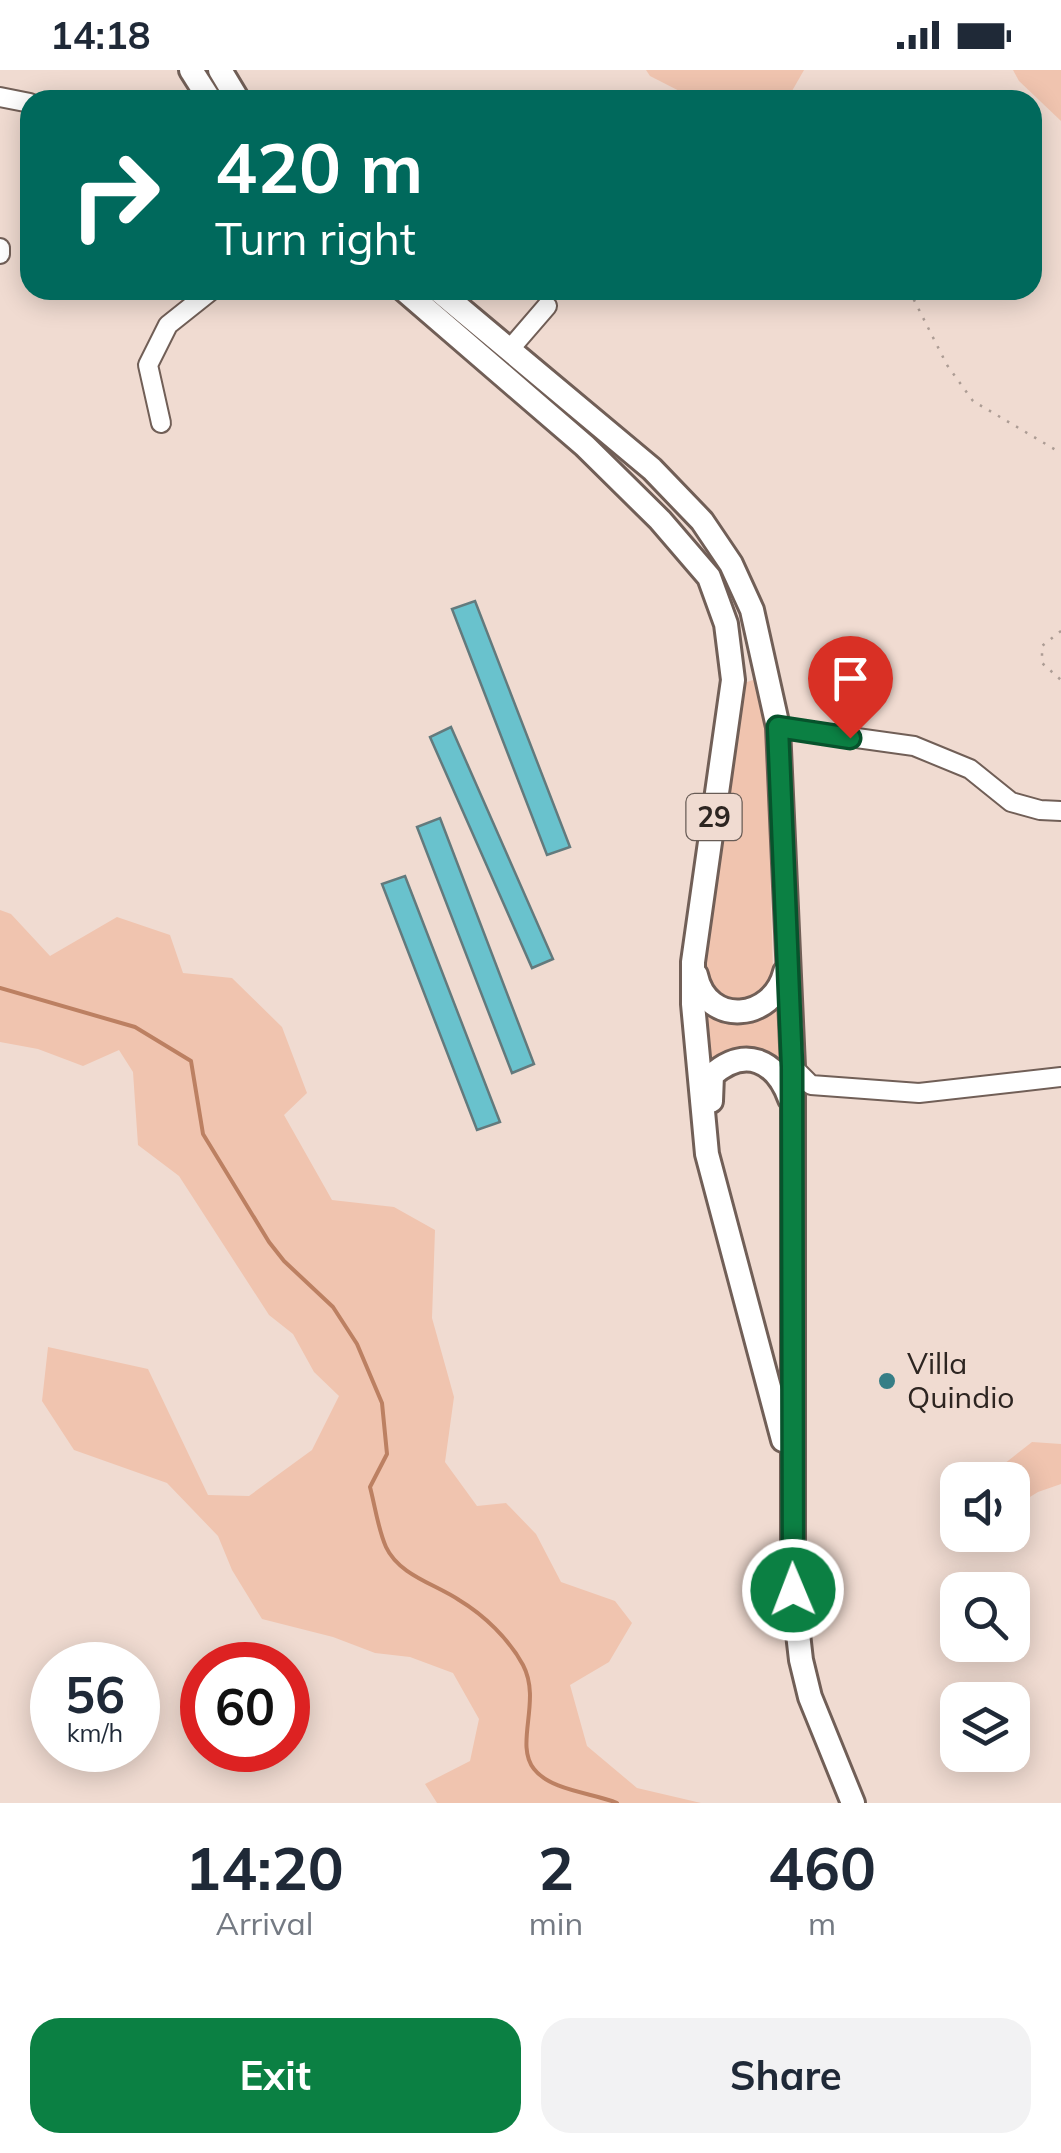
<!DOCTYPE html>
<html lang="en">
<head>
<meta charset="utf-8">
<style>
  :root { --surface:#fff; --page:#f2f2f3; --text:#1f2937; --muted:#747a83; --accent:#0b8043 }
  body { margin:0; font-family:Mulish,sans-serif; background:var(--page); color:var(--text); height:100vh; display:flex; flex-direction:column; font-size:38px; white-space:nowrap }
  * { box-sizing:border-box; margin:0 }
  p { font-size:32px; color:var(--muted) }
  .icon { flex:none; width:55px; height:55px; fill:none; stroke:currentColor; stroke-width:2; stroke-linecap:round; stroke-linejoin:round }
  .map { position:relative; height:1733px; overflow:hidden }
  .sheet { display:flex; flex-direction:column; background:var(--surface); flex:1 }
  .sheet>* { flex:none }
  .banner { position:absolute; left:20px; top:20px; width:1022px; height:210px; border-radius:30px; box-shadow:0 5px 25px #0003; background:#00695c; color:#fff; overflow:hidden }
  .fabs { position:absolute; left:940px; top:1392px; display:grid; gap:20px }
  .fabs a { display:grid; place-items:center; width:90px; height:90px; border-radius:20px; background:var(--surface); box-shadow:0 5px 25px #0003; font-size:50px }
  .speed { position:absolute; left:30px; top:1572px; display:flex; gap:20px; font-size:50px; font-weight:700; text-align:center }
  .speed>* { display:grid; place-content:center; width:130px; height:130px; border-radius:50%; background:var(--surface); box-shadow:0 5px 25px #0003; line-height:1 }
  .speed small { font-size:25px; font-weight:400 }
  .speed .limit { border:15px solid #d22; background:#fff; color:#111 }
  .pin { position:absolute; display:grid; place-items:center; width:85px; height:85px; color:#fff; margin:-102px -42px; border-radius:50% 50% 50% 0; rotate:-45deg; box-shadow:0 0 10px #0007 }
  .pin .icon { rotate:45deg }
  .me { position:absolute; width:110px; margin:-55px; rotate:359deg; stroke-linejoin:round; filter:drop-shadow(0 0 8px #0008) }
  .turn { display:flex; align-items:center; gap:35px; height:210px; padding:0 30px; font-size:45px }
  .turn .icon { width:130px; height:130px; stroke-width:2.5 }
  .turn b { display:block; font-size:70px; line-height:85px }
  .eta { display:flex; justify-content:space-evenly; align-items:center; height:170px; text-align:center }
  .eta b { font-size:60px; font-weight:700; line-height:70px }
  .action { display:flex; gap:20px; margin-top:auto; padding:20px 30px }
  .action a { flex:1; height:115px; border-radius:30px; background:var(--accent); color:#fff; font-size:40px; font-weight:700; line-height:115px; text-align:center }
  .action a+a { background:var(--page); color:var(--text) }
  .status { display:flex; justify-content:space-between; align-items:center; height:70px; padding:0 50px; background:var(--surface); direction:ltr }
  .status svg { height:28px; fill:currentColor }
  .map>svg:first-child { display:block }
  .green { fill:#f0c4af }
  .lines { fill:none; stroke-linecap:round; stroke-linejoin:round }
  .stream { stroke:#bc8062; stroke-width:4 }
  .building { fill:#69c2cd; stroke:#637a7d; stroke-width:2.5 }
  .minor-casing { stroke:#715f57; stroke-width:22 }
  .major-casing { stroke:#715f57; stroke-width:28 }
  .path { stroke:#ac9c94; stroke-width:2.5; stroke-dasharray:2.5 8; stroke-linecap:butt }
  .minor { stroke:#fff; stroke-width:18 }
  .major { stroke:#fff; stroke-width:22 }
  .route-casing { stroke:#07532c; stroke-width:25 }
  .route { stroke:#0b8043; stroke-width:18 }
  .poi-dot { fill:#367e86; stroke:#f0dbd1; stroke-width:4 }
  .labels { text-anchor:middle; stroke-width:9; stroke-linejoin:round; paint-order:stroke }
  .shield { fill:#f0dbd1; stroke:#685c56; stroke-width:2.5 }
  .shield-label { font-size:28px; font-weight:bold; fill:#2d2521 }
  .poi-label { font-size:30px; fill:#2d2521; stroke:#f0dbd1; text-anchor:start }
</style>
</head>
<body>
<div class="status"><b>14:18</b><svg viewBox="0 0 49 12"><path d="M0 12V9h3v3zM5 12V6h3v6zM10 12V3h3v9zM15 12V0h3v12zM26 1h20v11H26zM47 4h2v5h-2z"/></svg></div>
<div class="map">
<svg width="1061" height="1733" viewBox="0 0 1061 1733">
  <rect width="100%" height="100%" fill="#f0dbd1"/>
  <!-- green -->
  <g class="green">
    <path d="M646,0h158l-12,21 -44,9h-51l-47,-24z"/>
    <path d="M1013,0h48v51l-42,-40z"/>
    <path d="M756,609l10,47 7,245 -8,20 -27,13c-24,-6 -31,-14 -34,-38l40,-283z"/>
    <path d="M0,840l11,4 39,42 67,-39 53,18 13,38 49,5 50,49 25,66 -23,22 48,85 62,7 41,23 -3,88 22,79 -9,65 32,44 29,-3 30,31 25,48 54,19 17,22 -23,39 -39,23 17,61 50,42 64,15h-264l-12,-19 45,-23 9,-42 -26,-46 -43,-16 -35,-4 -42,-16 -71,-18 -30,-49 -14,-34 -51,-53 -93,-33 -32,-49 6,-54 100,22 60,126 41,1 63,-46 27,-54 -25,-24 -21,-38 -24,-19 -90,-139 -41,-31 -5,-73 -14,-22 -36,16 -45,-17 -38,-7z"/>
    <path d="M703,930h74l4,69 -71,2z"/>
    <path d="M1032,1372l29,2v40l-23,8 -23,14 -2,-1 -1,-25h-15l7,-16z"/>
  </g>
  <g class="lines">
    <!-- stream -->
    <path class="stream" d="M0,918l135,39 56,34 12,73 66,108 15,19 49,46 24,37 25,59 5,51 -17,33c5,19 8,42 16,60 13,28 49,37 73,53 25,15 50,39 64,65 19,36 -9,79 11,104 17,22 60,24 83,34"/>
  </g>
  <!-- building -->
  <g class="building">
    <path d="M475,531l95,246 -23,8 -95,-246z"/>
    <path d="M451,657l102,232 -21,9 -102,-231z"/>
    <path d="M440,748l94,246 -22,9 -95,-246z"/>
    <path d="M405,806l95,246 -23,8 -95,-246z"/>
  </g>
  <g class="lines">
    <!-- minor casing -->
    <g class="minor-casing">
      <g id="minor">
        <path d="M0,27l30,6"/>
        <path d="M0,178v6"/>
        <path d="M509,280l38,-44"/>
        <path d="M161,353l-13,-58 20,-40 44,-35"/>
        <path d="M778,657l136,19 56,23 41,33 29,8 21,1"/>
        <path d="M793,997l18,18 108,8 142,-16"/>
      </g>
    </g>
    <!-- major casing -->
    <g class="major-casing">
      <g id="major">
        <path d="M191,0l19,30"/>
        <path d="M220,0l18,30"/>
        <path d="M404,220l181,156 75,74 49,57 17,47 7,56 -40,282v42l14,150 76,286"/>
        <path d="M438,220l214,179 50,52 29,43 21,46 26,117 15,340v523l8,70 9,37 43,106"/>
        <path d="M696,905c11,52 77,46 89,-3"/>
        <path d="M711,1031l1,-26c33,-29 64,-15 78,24"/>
      </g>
    </g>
    <!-- path -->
    <g class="path">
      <path d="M909,220l38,75 26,36 88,52"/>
      <path d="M1061,561l-19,15v17l19,17"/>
    </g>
    <!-- minor -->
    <use href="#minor" class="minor"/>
    <!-- major -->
    <use href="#major" class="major"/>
  </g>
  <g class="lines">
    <!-- route casing -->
    <g class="route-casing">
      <path id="route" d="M793,1520l-1,-523 -14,-340 72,11"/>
    </g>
    <!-- route -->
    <use href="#route" class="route"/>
  </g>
  <!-- markers -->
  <circle class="poi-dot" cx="887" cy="1311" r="10"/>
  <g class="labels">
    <!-- shield labels -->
    <rect class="shield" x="686.5" y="724" width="55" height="46" rx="8"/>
    <g class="shield-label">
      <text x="714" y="757">29</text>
    </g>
    <!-- poi labels -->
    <g class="poi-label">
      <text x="907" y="1304">Villa<tspan x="907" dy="34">Quindio</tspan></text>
    </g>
  </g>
</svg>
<div class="fabs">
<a><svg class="icon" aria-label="sound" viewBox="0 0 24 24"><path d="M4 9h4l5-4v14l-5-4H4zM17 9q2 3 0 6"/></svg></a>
<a><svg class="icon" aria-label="search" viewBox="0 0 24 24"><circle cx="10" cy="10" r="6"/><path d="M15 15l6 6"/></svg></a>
<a><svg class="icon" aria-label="layers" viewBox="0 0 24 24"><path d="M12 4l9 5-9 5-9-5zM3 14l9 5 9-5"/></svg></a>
</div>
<div class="speed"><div>56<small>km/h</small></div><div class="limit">60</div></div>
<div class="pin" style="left:850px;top:668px;background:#d93025"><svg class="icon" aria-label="arrive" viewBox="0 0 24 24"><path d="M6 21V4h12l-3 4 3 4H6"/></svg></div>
<svg class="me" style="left:793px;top:1520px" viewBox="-20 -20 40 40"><circle r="17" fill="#0b8043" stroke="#fff" stroke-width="3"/><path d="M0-11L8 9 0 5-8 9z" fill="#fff"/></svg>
<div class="banner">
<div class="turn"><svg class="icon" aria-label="right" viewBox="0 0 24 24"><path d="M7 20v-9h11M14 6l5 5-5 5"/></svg><div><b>420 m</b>Turn right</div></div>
</div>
</div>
<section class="sheet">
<div class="eta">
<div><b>14:20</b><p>Arrival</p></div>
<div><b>2</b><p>min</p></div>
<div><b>460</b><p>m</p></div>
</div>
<div class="action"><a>Exit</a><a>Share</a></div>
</section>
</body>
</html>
